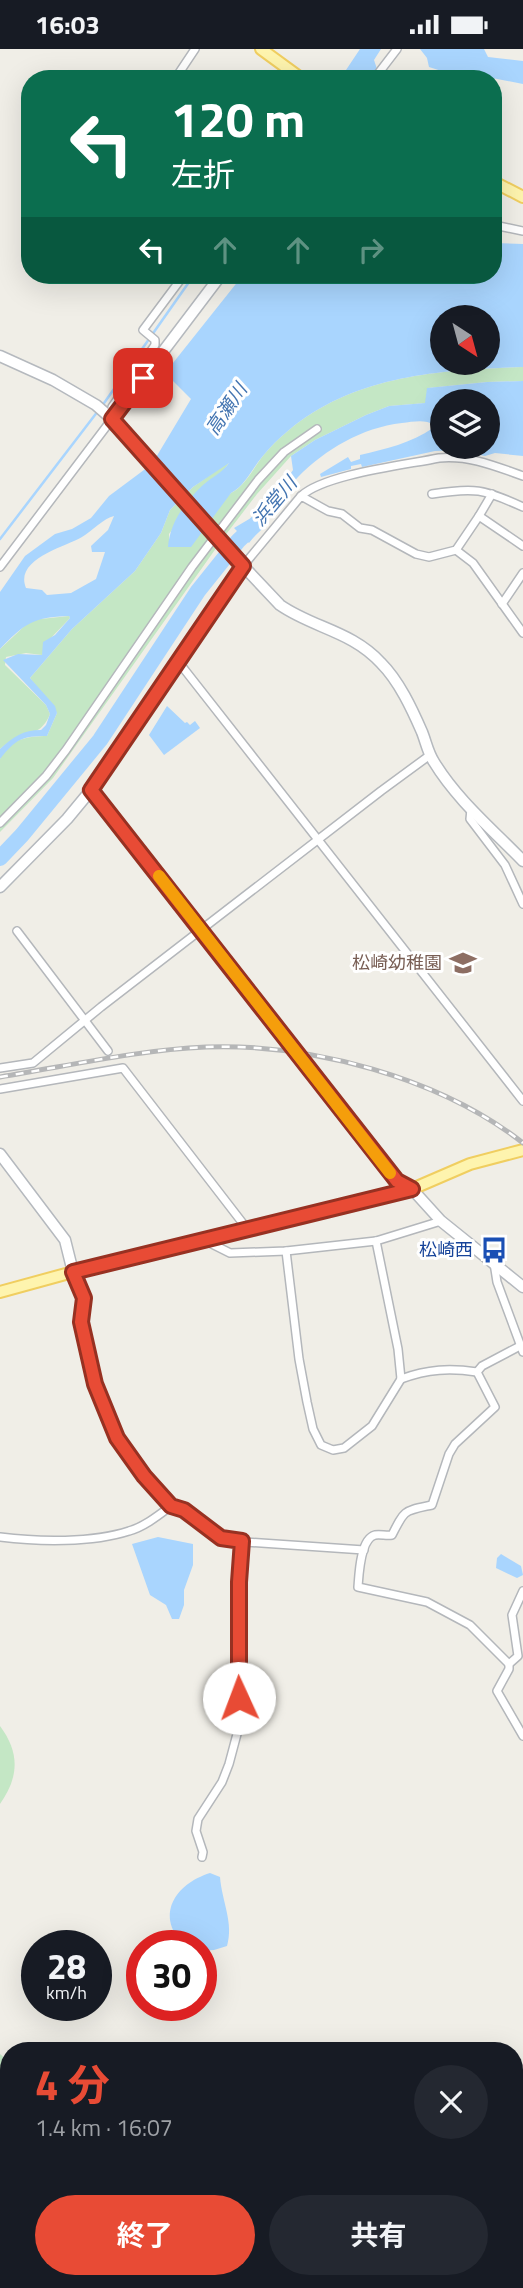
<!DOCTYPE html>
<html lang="ja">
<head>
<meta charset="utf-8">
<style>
  :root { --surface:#171b24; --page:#242831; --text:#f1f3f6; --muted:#9ea1a6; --accent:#e84b35 }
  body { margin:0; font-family:"Titillium Web","Noto Sans JP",sans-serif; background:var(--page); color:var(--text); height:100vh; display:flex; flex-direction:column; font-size:26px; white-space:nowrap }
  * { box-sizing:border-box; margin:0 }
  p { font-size:23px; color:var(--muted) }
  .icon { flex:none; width:38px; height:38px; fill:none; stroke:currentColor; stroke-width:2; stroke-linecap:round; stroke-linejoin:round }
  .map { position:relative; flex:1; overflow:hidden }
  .side { position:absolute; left:0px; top:1993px; width:523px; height:247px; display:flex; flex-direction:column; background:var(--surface); border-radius:28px 28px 0 0; box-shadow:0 7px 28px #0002 }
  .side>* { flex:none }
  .guide { position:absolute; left:21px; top:21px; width:481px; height:214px; border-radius:28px; box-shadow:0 7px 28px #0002; background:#0b6e4f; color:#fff; overflow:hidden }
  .needle { width:46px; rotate:144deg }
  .buttons { position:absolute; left:430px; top:256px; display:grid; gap:14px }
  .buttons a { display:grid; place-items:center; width:70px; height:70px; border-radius:50%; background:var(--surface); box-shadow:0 7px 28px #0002; font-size:35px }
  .speed { position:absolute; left:21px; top:1881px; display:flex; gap:14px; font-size:35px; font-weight:700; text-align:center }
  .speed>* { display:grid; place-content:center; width:91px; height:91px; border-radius:50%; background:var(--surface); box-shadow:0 7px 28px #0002; line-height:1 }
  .speed small { font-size:18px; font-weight:400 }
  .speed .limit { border:10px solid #d22; background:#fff; color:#111 }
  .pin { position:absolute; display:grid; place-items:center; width:60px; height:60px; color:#fff; margin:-30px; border-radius:14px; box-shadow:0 4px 10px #0006 }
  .me { position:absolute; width:77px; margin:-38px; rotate:358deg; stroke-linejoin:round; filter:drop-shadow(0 0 5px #0008) }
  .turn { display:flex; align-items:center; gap:24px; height:147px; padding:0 35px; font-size:32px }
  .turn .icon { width:91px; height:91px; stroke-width:2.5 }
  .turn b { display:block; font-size:49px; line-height:60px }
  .lanes { display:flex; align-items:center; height:66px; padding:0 35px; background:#0003; justify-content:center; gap:35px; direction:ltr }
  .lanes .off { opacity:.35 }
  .round { display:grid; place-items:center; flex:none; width:74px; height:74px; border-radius:37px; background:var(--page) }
  .overview { display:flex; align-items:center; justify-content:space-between; height:119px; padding:0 35px }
  h1 { font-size:42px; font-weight:700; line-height:52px; color:var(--accent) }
  .primary-button { display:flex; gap:14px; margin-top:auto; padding:14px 35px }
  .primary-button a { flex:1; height:80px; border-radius:42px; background:var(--accent); color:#fff; font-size:28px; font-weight:700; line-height:80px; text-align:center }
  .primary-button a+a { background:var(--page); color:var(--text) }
  .status { display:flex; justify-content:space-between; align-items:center; height:49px; padding:0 35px; background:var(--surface); direction:ltr }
  .status svg { height:19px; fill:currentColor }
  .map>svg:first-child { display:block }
  .green { fill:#c4e7c5 }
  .water { fill:#a9d5fe; fill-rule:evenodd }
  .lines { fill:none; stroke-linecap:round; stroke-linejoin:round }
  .stream { stroke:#a9d5fe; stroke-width:2.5 }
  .river { stroke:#a9d5fe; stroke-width:16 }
  .street-casing { stroke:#b4b7bb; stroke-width:10 }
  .secondary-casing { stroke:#b5b9be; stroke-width:13 }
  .primary-casing { stroke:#f0ce60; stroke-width:14 }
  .street { stroke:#fff; stroke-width:7 }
  .secondary { stroke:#fff; stroke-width:10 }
  .primary { stroke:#fef4ae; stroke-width:10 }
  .rail-casing { stroke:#b5b6b7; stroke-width:5 }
  .rail { stroke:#fff; stroke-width:2.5; stroke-dasharray:8; stroke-linecap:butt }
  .route-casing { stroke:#973122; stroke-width:18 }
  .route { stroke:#e84b35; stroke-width:12 }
  .slow { stroke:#f59e0b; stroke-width:12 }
  .labels { text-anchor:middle; stroke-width:6; stroke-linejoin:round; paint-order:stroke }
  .education-label { font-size:18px; fill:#785e54; stroke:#fff; text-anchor:end }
  .transit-label { font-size:18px; fill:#164399; stroke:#fff; text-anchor:end }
  .water-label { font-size:19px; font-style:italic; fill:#4475b1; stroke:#fff }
</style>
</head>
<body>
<div class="status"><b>16:03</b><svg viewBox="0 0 49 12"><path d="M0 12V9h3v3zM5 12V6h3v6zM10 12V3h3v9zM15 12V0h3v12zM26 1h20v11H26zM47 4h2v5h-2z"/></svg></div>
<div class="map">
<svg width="523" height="2239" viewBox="0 0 523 2239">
  <rect width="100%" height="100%" fill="#f0eee7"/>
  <!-- green -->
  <g class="green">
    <path d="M523,318v14l-36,1 -59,6 -2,15 -37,3 -23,9 -51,25 -24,16 -34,38 -33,43 -171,241 -53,54c0,-14 0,-63 0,-73 6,-20 30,-23 47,-23l10,-23 -27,-35 42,-49 63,-58 26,-38 9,-23 23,-23 37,-26 -6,9 -20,15 -35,49v13l62,-54c14,-7 22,-24 31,-36 8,-10 17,-19 27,-27 66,-55 151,-60 234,-63z"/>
    <path d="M69,567l1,2 -21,22 -7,15 -16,-2 -20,4 -1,8 41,40 4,9c-10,26 -31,17 -50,35v-100l31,-29z"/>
    <path d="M0,1677c20,27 19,51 0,78z"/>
    <path d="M0,2005l9,8v218h505l1,-69 8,-8v85h-523z"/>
  </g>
  <!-- water -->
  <g class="water">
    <path d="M360,0h21l-7,11 3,9 -3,4 -6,-1 -6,7h-22z"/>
    <path d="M420,0h64l4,8 35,4v23l-41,-8 -28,-1 -25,-8 -2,-9z"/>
    <path d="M494,194l29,1v123c-83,3 -168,8 -234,63 -10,8 -19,17 -27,27 -10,12 -17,29 -31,36l-40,54h-23c2,-25 17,-45 35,-62 9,-8 19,-12 26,-22l-36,24 -23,23 -9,23 -26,38 -63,58 -42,49 25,28 2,7 -10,23c-25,0 -31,3 -47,23v-10c13,-12 23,-19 41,-19l5,-5 4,-11 -4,-9 -43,-45 15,-6 24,1 1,-13 12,-7 15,-17 -1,-2c-36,1 -45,8 -69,33v-57l25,-36 30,-22 17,-5 19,-11 18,-22 43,-32 39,-65 -26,-26 78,-98h251zM443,268h45v45h-45zM114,467l-6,14 -17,16 1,6h13l-9,27 -25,14 -24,2 -5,-5 -16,-2c-12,-29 39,-41 56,-51 10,-6 22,-19 32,-21z"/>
    <path d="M523,332v75l-28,-3 -10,3 -29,-6 -21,1 -73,16 -1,-3 -10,2v3l-30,8 -1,-3 28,-17 3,5 9,-3v-4c26,-6 51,-12 73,-27l1,-3c-9,-6 -21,-3 -32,-2 -41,5 -76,26 -104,54 -6,6 -7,13 -11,19 -13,16 -25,31 -38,47l-15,-15 32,-19 27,-39 -2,-14 24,-16 51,-25 23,-9 36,-3 2,-15 60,-6zM443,352h45v45h-45z"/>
    <path d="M167,657l18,17 2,-1 3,3 5,-4 5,7 -36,27 -15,-20z"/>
    <path d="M158,1488l35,7v21l-9,25v15l-5,14h-7l-6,-14 -16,-10 -18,-51z"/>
    <path d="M501,1505l20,12 2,9 -6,3 -21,-10 1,-10z"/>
    <path d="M210,1824l10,4c2,25 14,46 7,69l-13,4 -13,1v-5h-16c-31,-30 -10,-62 25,-73z"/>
  </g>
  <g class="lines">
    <!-- stream -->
    <g class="stream">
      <path d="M102,357l92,-131"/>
      <path d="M0,490l98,-128"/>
    </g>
    <!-- river -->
    <path class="river" d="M0,809l22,-23 78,-95 98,-149 40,-50 20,-19"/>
    <!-- street casing -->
    <g class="street-casing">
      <g id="street">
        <path d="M188,30l-9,-6 16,-24"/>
        <path d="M374,30l23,-30"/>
        <path d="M494,176l29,6"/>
        <path d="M432,445c43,-7 51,-5 91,13"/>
        <path d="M301,447c24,-22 104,-31 138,-38 30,-3 56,8 84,18"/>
        <path d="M479,467l13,-22"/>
        <path d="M456,501l17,13 50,70"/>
        <path d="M243,517l58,-70 27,15 14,3 18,14 12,2 44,24 13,3 27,-7 23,-34 44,30"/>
        <path d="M0,518l112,-148v-12l43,-62v-5l-12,-10 41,-55"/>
        <path d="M502,555l21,-31"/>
        <path d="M177,611l346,441"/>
        <path d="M91,741l306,391 15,8"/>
        <path d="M471,760l-1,10 35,46 18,39"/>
        <path d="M0,774l46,-47 20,-26 126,-183 66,-87 26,-28 33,-23"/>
        <path d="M17,882l91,120"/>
        <path d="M0,1019l33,-5 68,-56 280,-216 49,-36"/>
        <path d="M0,1040l123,-21 125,162"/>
        <path d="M206,1192l24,12 56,-2 90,-10 65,-20"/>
        <path d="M286,1202l13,108 8,43 6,27 8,16 12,5 11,-2 28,-22 29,-47 -3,-30 -22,-108"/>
        <path d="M494,1214l3,19 26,70"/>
        <path d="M73,1223l11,26 -3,24 14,62 21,54 28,38 27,30 13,3 37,29 9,3 134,9"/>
        <path d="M477,1323l18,35 -40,37 -6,10 -17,51c-28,6 -27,4 -40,30 -5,1 -12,-1 -17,0 -15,4 -16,40 -17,52l69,15 43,23 39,39"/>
        <path d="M477,1323l5,-6 38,-20"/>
        <path d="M401,1330c27,-10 49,-11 76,-7"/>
        <path d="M0,1488c39,5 92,6 129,-6 15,-4 30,-16 42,-25"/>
        <path d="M523,1542l-11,24 6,41 -9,8v5l-12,22 26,45"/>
        <path d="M202,1808l1,-5 -7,-21 2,-12 24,-37 7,-18 8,-30 2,-152 3,-41"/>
      </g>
    </g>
    <!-- secondary casing -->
    <g class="secondary-casing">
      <g id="secondary">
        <path d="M0,307l53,24 43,25 16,14 101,115 67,71c33,23 72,26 101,58 18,18 31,46 41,69 4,10 6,21 12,30 23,38 58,67 89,99"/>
        <path d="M112,370l109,-144"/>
        <path d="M0,838l67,-68 24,-29 152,-224"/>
        <path d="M0,1105l65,86 8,32"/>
        <path d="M412,1140l29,32 82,66"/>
      </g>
    </g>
    <!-- primary casing -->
    <g class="primary-casing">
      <g id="primary">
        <path d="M261,0l41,30"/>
        <path d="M494,133l29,15"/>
        <path d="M0,1243l73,-20 339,-83 58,-25 53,-14"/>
      </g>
    </g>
    <!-- street -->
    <use href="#street" class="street"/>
    <!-- secondary -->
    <use href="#secondary" class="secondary"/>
    <!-- primary -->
    <use href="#primary" class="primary"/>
    <!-- rail casing -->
    <g class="rail-casing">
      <path id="rail" d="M0,1028c68,-11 137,-27 206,-30 105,-4 234,31 317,96"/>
    </g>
    <!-- rail -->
    <use href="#rail" class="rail"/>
  </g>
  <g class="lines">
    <!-- route casing -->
    <g class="route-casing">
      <path id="route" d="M143,329l-31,41 131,147 -152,224 306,391 15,8 -339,83 11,26 -3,24 14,62 22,54 27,38 27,30 13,4 37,28 21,3 -3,41v116"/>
    </g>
    <!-- route -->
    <use href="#route" class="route"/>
    <!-- slow -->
    <path class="slow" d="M159,827l231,297"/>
  </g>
  <!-- icons -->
  <defs>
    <g id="school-bare" transform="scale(2.1)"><path d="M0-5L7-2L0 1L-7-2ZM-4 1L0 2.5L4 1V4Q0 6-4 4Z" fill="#8d6e63" stroke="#fff" stroke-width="2.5" paint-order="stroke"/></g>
    <g id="bus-bare" transform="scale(2.1)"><path d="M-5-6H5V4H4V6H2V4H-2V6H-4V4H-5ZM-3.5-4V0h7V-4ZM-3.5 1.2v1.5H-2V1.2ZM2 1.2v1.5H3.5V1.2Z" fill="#1a4fb4" stroke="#fff" stroke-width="2.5" paint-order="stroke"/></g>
  </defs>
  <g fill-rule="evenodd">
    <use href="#school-bare" x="463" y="914"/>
    <use href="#bus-bare" x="494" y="1201"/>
  </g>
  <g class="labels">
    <!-- education labels -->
    <g class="education-label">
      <text x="442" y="920">松崎幼稚園</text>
    </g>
    <!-- transit labels -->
    <g class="transit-label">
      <text x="473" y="1207">松崎西</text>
    </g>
    <!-- water labels -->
    <g class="water-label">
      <text transform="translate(226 360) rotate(-56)" y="7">高瀬川</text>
      <text transform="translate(274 452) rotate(-50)" y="7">浜堂川</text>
    </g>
  </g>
</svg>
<div class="buttons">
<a><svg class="needle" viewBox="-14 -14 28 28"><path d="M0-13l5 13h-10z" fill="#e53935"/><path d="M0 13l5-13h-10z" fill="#9ea1a6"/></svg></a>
<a><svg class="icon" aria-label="layers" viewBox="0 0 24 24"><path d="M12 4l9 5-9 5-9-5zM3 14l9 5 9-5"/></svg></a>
</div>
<div class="speed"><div>28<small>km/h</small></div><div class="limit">30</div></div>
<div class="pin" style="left:143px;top:329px;background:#d93025"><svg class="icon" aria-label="arrive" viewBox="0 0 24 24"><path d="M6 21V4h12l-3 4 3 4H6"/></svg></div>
<svg class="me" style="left:239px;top:1649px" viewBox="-20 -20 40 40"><circle r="19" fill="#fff"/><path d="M0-13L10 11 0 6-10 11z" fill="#e84b35"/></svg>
<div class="guide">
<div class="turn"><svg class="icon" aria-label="left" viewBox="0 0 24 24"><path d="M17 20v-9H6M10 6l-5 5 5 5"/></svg><div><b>120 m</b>左折</div></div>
<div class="lanes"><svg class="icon" aria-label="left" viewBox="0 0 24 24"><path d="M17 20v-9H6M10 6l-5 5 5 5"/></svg><svg class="icon off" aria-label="ahead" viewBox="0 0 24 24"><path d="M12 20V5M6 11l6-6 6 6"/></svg><svg class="icon off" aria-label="ahead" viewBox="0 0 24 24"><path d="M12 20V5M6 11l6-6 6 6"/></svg><svg class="icon off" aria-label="right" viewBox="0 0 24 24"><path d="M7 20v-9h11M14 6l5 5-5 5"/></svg></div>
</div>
<section class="side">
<div class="overview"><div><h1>4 分</h1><p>1.4 km · 16:07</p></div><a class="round"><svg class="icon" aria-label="close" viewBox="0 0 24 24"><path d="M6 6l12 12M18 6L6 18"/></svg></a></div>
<div class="primary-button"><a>終了</a><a>共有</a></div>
</section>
</div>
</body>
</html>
